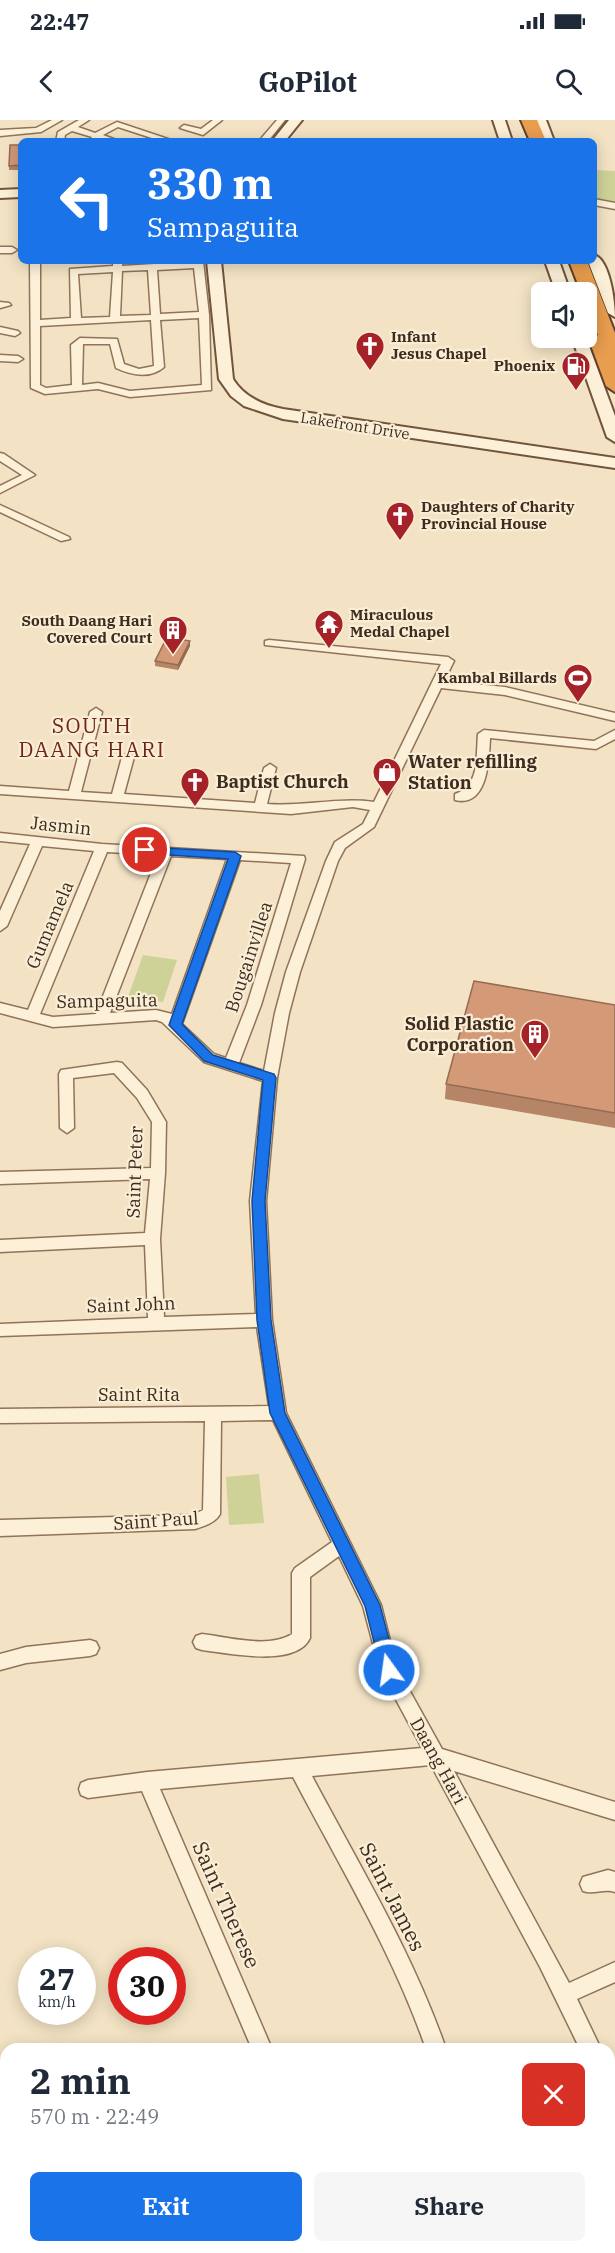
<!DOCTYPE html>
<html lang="en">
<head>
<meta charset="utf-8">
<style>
  :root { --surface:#fff; --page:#f6f6f7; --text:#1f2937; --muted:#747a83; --accent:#1a73e8 }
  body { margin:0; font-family:"IBM Plex Serif",serif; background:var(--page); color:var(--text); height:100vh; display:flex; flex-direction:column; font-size:22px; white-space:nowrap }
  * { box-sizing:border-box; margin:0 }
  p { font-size:20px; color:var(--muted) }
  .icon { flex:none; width:33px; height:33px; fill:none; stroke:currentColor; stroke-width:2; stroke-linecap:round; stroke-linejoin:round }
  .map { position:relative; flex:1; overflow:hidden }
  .side { position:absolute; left:0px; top:1923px; width:615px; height:210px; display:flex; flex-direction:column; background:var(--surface); border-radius:18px 18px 0 0; box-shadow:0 3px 15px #0003 }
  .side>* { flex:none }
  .guide { position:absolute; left:18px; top:18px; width:579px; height:126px; border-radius:9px; box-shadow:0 3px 15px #0003; background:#1a73e8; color:#fff; overflow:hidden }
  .buttons { position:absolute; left:531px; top:162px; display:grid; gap:12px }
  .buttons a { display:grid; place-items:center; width:66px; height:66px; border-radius:9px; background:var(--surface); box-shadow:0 3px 15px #0003; font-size:30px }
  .speed { position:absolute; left:18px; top:1827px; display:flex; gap:12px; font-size:30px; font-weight:700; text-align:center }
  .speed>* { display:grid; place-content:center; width:78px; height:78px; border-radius:50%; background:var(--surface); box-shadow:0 3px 15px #0003; line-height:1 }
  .speed small { font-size:15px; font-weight:400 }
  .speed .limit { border:9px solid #d22; background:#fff; color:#111 }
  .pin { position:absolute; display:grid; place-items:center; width:51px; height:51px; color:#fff; margin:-26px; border:3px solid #fff; border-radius:50%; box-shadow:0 2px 6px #0007 }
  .me { position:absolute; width:66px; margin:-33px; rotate:346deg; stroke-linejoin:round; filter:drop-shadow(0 0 4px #0008) }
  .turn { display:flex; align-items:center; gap:21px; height:126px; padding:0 30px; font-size:27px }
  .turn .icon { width:78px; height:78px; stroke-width:2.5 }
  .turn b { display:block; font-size:42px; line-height:51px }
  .round { display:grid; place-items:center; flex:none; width:63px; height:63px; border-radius:9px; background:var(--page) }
  .head { display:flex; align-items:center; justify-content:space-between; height:102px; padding:0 30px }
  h1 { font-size:36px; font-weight:800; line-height:45px }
  .action { display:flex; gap:12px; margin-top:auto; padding:12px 30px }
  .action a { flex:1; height:69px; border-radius:9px; background:var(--accent); color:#fff; font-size:24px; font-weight:800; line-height:69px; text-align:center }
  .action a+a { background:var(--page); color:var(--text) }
  .status { display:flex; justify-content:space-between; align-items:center; height:42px; padding:0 30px; background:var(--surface); direction:ltr }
  .status svg { height:16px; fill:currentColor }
  header { display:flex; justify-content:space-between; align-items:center; height:78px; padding:0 30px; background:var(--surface); font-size:27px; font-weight:800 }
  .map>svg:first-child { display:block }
  .green { fill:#ced297 }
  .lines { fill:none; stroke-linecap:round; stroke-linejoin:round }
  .street-casing { stroke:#907358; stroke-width:3 }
  .secondary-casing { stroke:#72543b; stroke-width:4 }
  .highway-casing { stroke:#5d412d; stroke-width:4 }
  .street { fill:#fcf0d9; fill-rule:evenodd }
  .secondary { fill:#fcf0d9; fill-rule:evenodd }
  .highway { fill:#e99d4e; fill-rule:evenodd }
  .wall { fill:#b68466 }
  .shaded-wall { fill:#946b53 }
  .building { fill:#d49977; stroke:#946b53; stroke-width:1.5 }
  .route { fill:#1a73e8; stroke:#114b97; stroke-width:1.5 }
  .labels { text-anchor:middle; stroke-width:4.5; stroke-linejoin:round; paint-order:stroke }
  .far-poi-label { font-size:15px; font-weight:bold; fill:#3e2c1e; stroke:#f9edd5; text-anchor:start }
  .far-street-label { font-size:15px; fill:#3e2c1e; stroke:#f9edd5 }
  .poi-label { font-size:18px; font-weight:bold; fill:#3e2c1e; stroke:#f9edd5; text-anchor:start }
  .street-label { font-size:18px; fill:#3e2c1e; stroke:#f9edd5 }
  .quarter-label { font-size:21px; letter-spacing:1.5px; fill:#6f2619; stroke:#f9edd5 }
  .near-street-label { font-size:21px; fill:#3e2c1e; stroke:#f9edd5 }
</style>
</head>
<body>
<div class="status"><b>22:47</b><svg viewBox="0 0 49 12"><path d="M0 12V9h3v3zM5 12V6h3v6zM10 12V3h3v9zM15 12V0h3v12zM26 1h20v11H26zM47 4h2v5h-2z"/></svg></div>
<header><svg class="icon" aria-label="back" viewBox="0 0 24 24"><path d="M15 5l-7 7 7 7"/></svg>GoPilot<svg class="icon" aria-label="search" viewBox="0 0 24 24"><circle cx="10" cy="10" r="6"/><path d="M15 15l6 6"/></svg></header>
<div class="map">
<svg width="615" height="2133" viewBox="0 0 615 2133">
  <rect width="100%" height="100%" fill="#f3e3c4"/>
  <!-- green -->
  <g class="green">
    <path d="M594,50l21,1v33l-21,-2z"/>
    <path d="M143,835l34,5 -14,42 -35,-5z"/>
    <path d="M259,1354l5,49 -35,2 -3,-48z"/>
  </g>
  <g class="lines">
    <!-- street casing -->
    <g class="street-casing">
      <g id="street">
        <path d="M52,0h10l-21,12 -41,4v-6l36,-2z"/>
        <path d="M79,0h10l-11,7 17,6 22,-11 57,19h-13l-43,-14 -15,8 16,6 -20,-2 -10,2 3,-4 -20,-6 -7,4 -1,6h-8l2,-9z"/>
        <path d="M213,0h9l-19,15 -23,-7 4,-3 17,4z"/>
        <path d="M277,0h8l-17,21h-9z"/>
        <path d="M594,79l21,4v6l-21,-4z"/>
        <path d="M0,127h12l5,3 -5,3h-12z"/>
        <path d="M30,141h10v59l31,-2 -1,-49 43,-3v-5h10l-1,5 81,-5 6,54 2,75 -81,7 -32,-8 -53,5 -14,-6zM194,148l5,44 -39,2 -3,-44zM148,150l3,45 -31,1 2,-45zM113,152l-3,45 -29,1 -3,-44zM199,198l3,67 -72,6 -32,-8 -16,2 1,-41h27l6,24c15,7 34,11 48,-1l-4,-47zM151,200l3,46 -15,3 -15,-5 -7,-25 -37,-1 -9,7 1,40 -26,3 -6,-3v-59z"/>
        <path d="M0,182l9,1 2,2 -11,3z"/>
        <path d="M0,207l18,4 2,2 -5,3 -15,-3z"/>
        <path d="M0,235l18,1 5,3 -5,3 -18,-1z"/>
        <path d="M0,333l4,1 31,21 -35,18v-7l22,-11 -22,-14z"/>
        <path d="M0,385l69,32 1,2 -9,2 -61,-29z"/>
        <path d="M269,520l179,17 6,4 -10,20 61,6 110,26v8l-110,-26 -64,-7 -67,139 -29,21 -7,13 -38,111 -11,41 -12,65 -11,123 6,119 14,93 95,192 16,63 45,81 173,53v18l-161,-49 115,212 46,-21v20l-38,17 24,50h-21l-40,-82 -109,-202 -119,11c47,89 101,177 134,273h-20c-32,-94 -87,-184 -133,-272l-133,12 112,260h-20l-110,-258 -54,7 -7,-3 -2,-6 2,-6 7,-3 59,-8 275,-24 -42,-78 -17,-64 -24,-50 -29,21v61c-14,30 -82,15 -108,12l-6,-2 -3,-6 3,-6 6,-2c26,3 66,15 90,0v-61l3,-5 37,-26 -59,-122 -52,1 -1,93c-5,9 -16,12 -25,15l-195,7v-16l193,-5 10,-5 2,-89 -205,2v-14l269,-3 -12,-79 -257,9v-12l148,-6 -3,-73 -145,7v-12l145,-7 5,-54 -150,5v-12l151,-4 1,-46 -15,-24 -23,-25 -41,5 1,50 -7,5 -7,-5 -1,-54 2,-4 56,-8 5,1 25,27 19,32 -1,51 -5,66 4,78 92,-3 -6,-113 13,-120 -59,-19 -42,-40 -6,-2 -103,7 -53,-14v-10l28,7 66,-159 -52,-5 -35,80 -7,5v-20l30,-67 -30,-3v-8l102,11 202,12 1,3 -44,146 -22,58 25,8 11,-58 11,-41 40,-111 9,-19 28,-18 7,-14 -17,-3 -62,7 -291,-20v-8l69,5 21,-79 6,-4 6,4 -21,80 31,2 10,-37 6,-4 6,4 -10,37 131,9 9,-35 6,-4 6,4 -9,36c36,3 71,-7 107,-2l67,-138 -176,-19v-4zM107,732l51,3 -62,159 -43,3 -13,-3zM171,736l56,3 -55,155 -16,-4 -46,3zM240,740l51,3 -44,142 -21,53 -12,-4 -32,-30z"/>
        <path d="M484,610l110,11 21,-11v9l-19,10 -106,-11c-1,21 -2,70 -35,62v-6c25,-8 21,-37 23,-60z"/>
        <path d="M90,1520l6,2 3,6 -3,6 -6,2 -64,7 -26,7v-16l26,-7z"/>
        <path d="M608,1750l7,2v20c-11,-4 -21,3 -32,-1l-3,-7 3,-7z"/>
        <path d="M609,1956l6,2v30l-6,-2z"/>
        <path d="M0,1972l6,2v23l-6,-2z"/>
        <path d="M193,2127h28l3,6h-28z"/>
      </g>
    </g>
    <!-- secondary casing -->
    <g class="secondary-casing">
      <g id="secondary">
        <path d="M289,0h13l-17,21h-13z"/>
        <path d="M493,0h12l7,21h-12z"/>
        <path d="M534,0h12l8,21h-12z"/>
        <path d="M21,69v8l-21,1v-8z"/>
        <path d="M594,135c16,4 21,48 21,62l-7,-4 -20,-52h6z"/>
        <path d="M207,141h14l12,118c11,18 30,26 50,30l332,49v10l-332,-49 -39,-13 -13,-10 -12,-17z"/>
        <path d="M545,141h14l11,31h-14z"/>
        <path d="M572,218h14l29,78v26l-8,-5z"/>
      </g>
    </g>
    <!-- highway casing -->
    <g class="highway-casing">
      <g id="highway">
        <path d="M521,0h16l9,21h-16z"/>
        <path d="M569,141h18l28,72v59l-9,-6 -17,-46 9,-5 -12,-29v-14h-5z"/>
      </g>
    </g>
    <!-- street -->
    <use href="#street" class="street"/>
    <!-- secondary -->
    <use href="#secondary" class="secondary"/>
    <!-- highway -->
    <use href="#highway" class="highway"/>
  </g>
  <!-- wall -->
  <g class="wall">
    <path d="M21,25v25h-12v-4z"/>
    <path d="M190,521v5l-12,24 -23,-4v-5z"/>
    <path d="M615,885v123l-170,-29 1,-15z"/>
  </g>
  <!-- shaded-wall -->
  <path class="shaded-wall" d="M190,521v5l-12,24v-5z"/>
  <!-- building -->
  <g class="building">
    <path d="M10,25h11v20l-12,1z"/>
    <path d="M167,517l23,4 -12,24 -23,-4z"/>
    <path d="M474,861l141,24v108l-169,-29z"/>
  </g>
  <!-- route -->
  <path class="route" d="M145,727l90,5 6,4 -59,168 31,31 61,19 2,4 -11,123 6,119 14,93 95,192 17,65 -2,5 -6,3 -6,-3 -2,-5 -16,-64 -95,-193 -13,-93 -5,-119 11,-121 -59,-19 -35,-36 59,-166 -87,-6 -2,-3z"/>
  <!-- icons -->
  <defs>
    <g id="church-pin" transform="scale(1.5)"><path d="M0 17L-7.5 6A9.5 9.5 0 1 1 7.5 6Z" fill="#a52229" stroke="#f9edd5"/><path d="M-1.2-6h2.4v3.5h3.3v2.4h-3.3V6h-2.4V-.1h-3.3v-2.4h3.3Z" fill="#fff"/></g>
    <g id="fuel-pin" transform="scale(1.5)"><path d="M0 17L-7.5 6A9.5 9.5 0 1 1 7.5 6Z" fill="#a52229" stroke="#f9edd5"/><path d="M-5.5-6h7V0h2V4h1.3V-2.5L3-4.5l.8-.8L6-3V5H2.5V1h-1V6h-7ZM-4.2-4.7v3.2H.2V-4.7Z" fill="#fff"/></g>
    <g id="temple-pin" transform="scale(1.5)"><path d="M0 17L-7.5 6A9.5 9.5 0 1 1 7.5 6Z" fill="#a52229" stroke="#f9edd5"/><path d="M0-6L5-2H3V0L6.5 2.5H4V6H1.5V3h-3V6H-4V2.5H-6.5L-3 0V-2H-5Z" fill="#fff"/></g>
    <g id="building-pin" transform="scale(1.5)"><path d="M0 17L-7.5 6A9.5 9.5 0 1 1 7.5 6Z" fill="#a52229" stroke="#f9edd5"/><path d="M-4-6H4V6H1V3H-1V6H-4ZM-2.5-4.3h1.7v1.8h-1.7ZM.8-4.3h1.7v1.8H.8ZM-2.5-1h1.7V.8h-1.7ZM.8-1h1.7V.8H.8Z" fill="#fff"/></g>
    <g id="stadium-pin" transform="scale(1.5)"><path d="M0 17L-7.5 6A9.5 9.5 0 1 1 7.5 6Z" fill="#a52229" stroke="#f9edd5"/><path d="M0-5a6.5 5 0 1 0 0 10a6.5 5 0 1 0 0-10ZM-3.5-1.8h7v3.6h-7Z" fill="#fff"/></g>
    <g id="shop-pin" transform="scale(1.5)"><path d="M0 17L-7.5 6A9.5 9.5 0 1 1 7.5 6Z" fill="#a52229" stroke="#f9edd5"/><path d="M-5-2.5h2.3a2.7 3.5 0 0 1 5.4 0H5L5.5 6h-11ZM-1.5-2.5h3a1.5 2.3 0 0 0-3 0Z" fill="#fff"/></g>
  </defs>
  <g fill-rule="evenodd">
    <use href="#church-pin" x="370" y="226"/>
    <use href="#fuel-pin" x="576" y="246"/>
    <use href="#church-pin" x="400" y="396"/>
    <use href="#temple-pin" x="329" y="504"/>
    <use href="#building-pin" x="173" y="510"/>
    <use href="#stadium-pin" x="578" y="558"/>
    <use href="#shop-pin" x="387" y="652"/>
    <use href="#church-pin" x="195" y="662"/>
    <use href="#building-pin" x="535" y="914"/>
  </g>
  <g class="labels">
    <!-- far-poi labels -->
    <g class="far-poi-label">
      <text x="391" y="222">Infant<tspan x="391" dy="17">Jesus Chapel</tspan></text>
      <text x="555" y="251" text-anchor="end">Phoenix</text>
      <text x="421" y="392">Daughters of Charity<tspan x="421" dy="17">Provincial House</tspan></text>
      <text x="350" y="500">Miraculous<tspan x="350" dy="17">Medal Chapel</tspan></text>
      <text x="152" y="506" text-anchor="end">South Daang Hari<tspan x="152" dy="17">Covered Court</tspan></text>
      <text x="557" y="563" text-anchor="end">Kambal Billards</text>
    </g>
    <!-- far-street labels -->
    <g class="far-street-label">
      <text transform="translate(355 306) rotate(9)" y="5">Lakefront Drive</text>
    </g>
    <!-- poi labels -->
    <g class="poi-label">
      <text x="408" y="648">Water refilling<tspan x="408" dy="21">Station</tspan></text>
      <text x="216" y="668">Baptist Church</text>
      <text x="514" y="910" text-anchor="end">Solid Plastic<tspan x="514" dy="21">Corporation</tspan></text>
    </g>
    <!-- street labels -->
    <g class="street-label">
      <text transform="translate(61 706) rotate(6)" y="6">Jasmin</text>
      <text transform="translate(50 805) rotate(-67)" y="6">Gumamela</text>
      <text transform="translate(249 837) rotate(-72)" y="6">Bougainvillea</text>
      <text transform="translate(107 881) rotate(-1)" y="6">Sampaguita</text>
      <text transform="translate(135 1052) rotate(-88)" y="6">Saint Peter</text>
      <text transform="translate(131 1185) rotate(-2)" y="6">Saint John</text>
      <text x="139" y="1281">Saint Rita</text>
      <text transform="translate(156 1401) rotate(-4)" y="6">Saint Paul</text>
      <text transform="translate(438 1641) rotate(61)" y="6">Daang Hari</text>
    </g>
    <!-- quarter labels -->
    <g class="quarter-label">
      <text x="92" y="613">SOUTH<tspan x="92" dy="24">DAANG HARI</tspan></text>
    </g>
    <!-- near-street labels -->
    <g class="near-street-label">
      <text transform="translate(392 1777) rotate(63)" y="7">Saint James</text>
      <text transform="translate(226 1785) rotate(66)" y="7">Saint Therese</text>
    </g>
  </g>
</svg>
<div class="buttons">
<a><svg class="icon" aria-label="sound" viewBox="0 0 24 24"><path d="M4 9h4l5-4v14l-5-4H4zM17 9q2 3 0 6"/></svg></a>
</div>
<div class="speed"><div>27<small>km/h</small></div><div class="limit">30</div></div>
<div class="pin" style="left:145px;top:730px;background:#d93025"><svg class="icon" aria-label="arrive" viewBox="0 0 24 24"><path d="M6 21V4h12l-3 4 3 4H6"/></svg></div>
<svg class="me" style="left:389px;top:1550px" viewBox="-20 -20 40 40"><circle r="17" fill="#1a73e8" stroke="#fff" stroke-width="3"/><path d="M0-11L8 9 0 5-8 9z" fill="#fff"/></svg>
<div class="guide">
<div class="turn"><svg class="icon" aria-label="left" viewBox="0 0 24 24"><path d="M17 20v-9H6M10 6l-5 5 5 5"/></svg><div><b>330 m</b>Sampaguita</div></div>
</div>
<section class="side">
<div class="head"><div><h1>2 min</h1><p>570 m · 22:49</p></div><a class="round" style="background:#d93025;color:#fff"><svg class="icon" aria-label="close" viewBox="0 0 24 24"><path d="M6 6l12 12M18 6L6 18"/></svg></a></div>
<div class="action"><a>Exit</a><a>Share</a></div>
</section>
</div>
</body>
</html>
